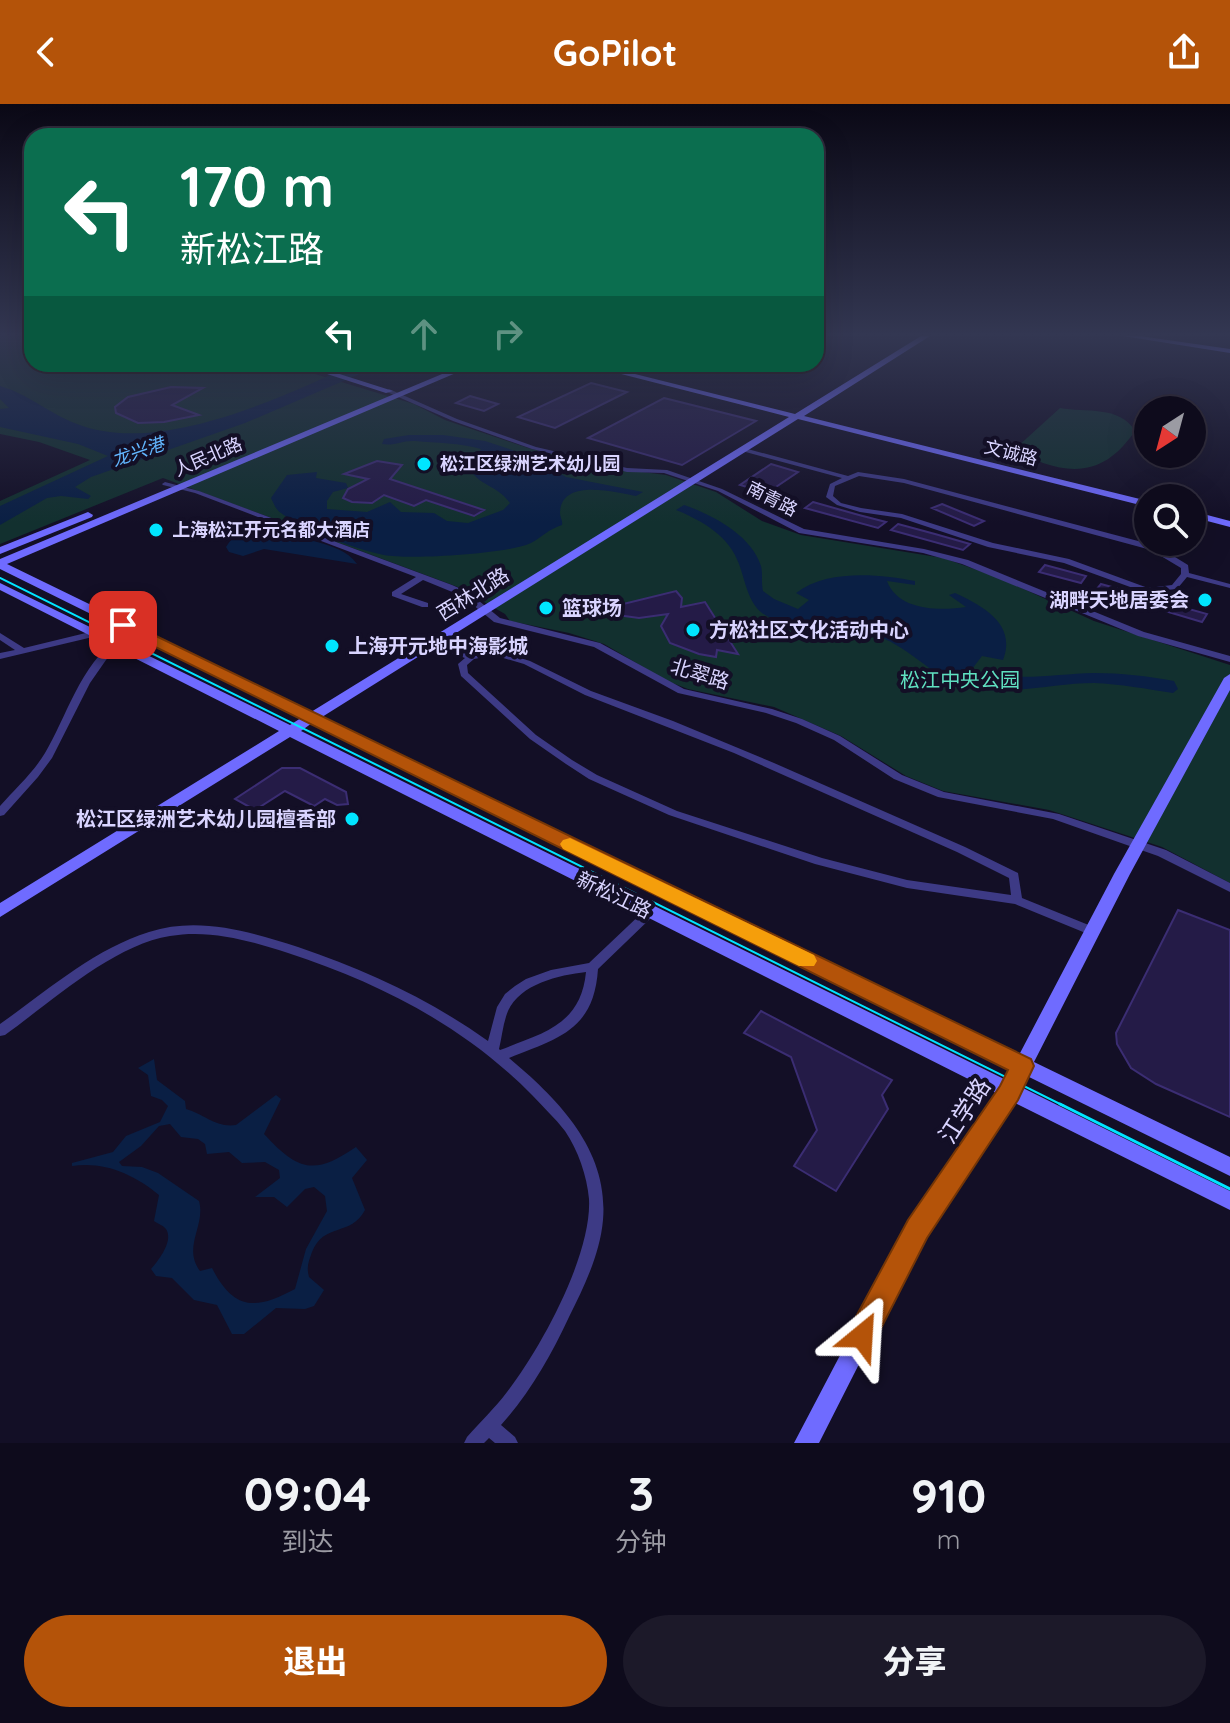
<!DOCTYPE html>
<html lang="zh">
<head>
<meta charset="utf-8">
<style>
  :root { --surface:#0e0b1c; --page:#1c1929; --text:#f1f3f6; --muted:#9b9ba3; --line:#2e2b3b; --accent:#b45309 }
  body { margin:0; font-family:Quicksand,"Noto Sans SC",sans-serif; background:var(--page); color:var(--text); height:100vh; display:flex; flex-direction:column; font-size:30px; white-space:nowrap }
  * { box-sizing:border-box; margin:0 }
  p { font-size:26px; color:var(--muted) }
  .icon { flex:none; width:44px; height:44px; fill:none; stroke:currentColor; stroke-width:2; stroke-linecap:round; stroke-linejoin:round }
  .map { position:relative; height:1339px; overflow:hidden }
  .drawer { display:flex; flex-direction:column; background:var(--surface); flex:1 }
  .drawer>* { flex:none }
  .hud { position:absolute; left:24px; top:24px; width:800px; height:244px; border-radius:24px; box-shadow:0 8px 32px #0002,0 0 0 2px var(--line); background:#0b6e4f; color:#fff; overflow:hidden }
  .needle { width:52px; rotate:216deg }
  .buttons { position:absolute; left:1134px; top:292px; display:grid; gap:16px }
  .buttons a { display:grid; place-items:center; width:72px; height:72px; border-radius:50%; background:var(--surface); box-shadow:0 8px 32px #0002,0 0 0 2px var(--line); font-size:40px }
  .pin { position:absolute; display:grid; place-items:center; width:68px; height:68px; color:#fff; margin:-34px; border-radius:16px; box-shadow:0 4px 12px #0006 }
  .me { position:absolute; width:88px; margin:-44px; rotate:27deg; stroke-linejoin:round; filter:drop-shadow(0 0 6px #0008) }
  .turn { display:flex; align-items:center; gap:28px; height:168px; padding:0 24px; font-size:36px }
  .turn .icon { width:104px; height:104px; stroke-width:2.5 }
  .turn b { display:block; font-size:56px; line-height:68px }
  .lanes { display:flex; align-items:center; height:76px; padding:0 24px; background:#0003; justify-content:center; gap:40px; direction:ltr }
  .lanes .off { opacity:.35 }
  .eta { display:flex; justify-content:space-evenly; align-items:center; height:136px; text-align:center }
  .eta b { font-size:48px; font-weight:800; line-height:56px }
  .button { display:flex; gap:16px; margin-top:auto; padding:16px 24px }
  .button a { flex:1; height:92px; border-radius:48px; background:var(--accent); color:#fff; font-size:32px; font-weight:800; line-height:92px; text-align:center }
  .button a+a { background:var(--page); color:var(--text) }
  header { display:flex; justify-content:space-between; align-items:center; height:104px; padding:0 24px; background:var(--accent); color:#fff; font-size:36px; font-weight:800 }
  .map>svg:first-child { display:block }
  .green { fill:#12302f }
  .water { fill:#0a1f44; fill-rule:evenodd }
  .building { fill:#241b47; stroke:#3b2d73; stroke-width:2 }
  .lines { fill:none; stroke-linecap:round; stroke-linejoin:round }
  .street { fill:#3d3a85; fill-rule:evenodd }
  .secondary { fill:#6f6bff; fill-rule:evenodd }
  .tram-far1 { stroke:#00e5ff; stroke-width:2 }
  .tram { stroke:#00e5ff; stroke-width:3 }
  .route { fill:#b45309; stroke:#753606; stroke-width:2 }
  .slow { fill:#f59e0b }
  .poi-dot { fill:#00e5ff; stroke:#130f26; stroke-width:3 }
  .labels { text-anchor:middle; stroke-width:8; stroke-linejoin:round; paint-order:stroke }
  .far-water-label { font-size:18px; font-style:italic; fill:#62b6ff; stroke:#130f26 }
  .far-street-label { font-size:18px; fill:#d9d4ff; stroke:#130f26 }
  .far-poi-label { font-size:18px; font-weight:bold; fill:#d9d4ff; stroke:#130f26; text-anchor:start }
  .street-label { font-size:20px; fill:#d9d4ff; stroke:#130f26 }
  .poi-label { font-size:20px; font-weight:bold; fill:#d9d4ff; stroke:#130f26; text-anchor:start }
  .park-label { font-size:20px; fill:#5fe0c0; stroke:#130f26 }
  .near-street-label { font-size:24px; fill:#d9d4ff; stroke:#130f26 }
</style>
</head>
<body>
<header><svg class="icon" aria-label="back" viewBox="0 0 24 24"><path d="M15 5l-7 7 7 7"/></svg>GoPilot<svg class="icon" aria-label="share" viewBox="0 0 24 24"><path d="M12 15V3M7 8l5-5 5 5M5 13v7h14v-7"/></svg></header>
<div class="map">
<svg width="1230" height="1339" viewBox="0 0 1230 1339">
  <rect width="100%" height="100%" fill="#130f26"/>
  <!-- green -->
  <g class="green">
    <path d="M0,232h32v28h250l132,40 31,16 83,28 67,18 71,9 50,17 46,29 39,14 142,23 54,19 97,44 136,44v218l-68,-36 -73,-24 -40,-13 -106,-19 -37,-15 -65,-40 -67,-29 -86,-18 -21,-8 -63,-37 -35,-11 -59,-12 -5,-7 -47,-27 -295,-109 -163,66v-43l90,-41 -51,-18 -39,-8z"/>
    <path d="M1060,304c25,5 60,-3 75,23 -24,35 -51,46 -92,32 -11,-4 -18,-11 -28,-14z"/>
  </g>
  <!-- water -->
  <g class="water">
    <path d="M354,260h29l-138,59 -154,54 -16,10 16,9 -3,3 -27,-3 -14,2 -47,27v-19l108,-50 -30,-12 -78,-17v-18l9,-1 -9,-9v-13c28,8 50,28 77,38 80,32 204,-26 277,-60z"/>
    <path d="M409,331h34l42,6 45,15 36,21 77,15 -7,4c-19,-3 -75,-19 -76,17 0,4 3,8 2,12 -13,4 -20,12 -31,18 -23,11 -121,17 -147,12 -28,-6 -80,-24 -103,-42 -5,-3 -7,-9 -10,-15l16,-23 30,-3 -1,6 30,5 2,5 -15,4 -6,9v8l40,3 23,-10 11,10 33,1 13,8 21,2 35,-13 7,-7c-14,-19 -30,-16 -42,-36l13,-18c-21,-6 -44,-6 -66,-8 -12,-1 -20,5 -33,3l2,-5z"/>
    <path d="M684,401c29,10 67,30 77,61 2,8 0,17 2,25l11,8 24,10 11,-9 -13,-7c31,-24 83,-19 119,-12v4l-28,-4c11,30 53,30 79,26l-17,-12 6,-2c28,13 62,31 48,67l-21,-4 -10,13c39,14 82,5 122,4 27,0 54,3 80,8l4,8 -5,4c-26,-4 -53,-9 -79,-10 -44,0 -90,15 -134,2 -28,-8 -53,-42 -90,-51 -29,-8 -84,-3 -108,-21 -14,-11 -17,-33 -23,-49 -10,-28 -36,-43 -63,-54z"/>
    <path d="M253,429c28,3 87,6 104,31l-93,-15 -21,7 -14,-4 -3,-5 6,-9z"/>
    <path d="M154,955l3,21 28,21 1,8c18,5 30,19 50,16l40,-30 5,4 -17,35c35,38 51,41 92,13l11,13 -15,18 13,32c-14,27 -41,12 -53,42 -3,9 -6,14 -3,25l15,13 -10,16 -9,3 -29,-1 -32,26h-12l-15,-29 -23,-5 -22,-22 -16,-2 -5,-7c7,-8 23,-28 15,-40 -3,-4 -8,-5 -12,-8l5,-26c-25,-21 -55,-34 -87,-29v-3l41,-11 13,-16 34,-14 8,-16 -6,-6 -11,-4 -3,-21 -10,-7zM170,1020l11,13 17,2 7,5 2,10 22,-2 13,11 23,-1 14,8 1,8 -25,19h19l13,10 18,-18 9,-2 11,9 2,15 -21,38 -11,40c-39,21 -61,22 -83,-21l-12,3c-18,-24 6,-45 -1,-70l-41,-28 -16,-6 -20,-1 -3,-4 22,-16 18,-20z"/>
  </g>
  <!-- building -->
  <g class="building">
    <path d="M591,279l36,9 -72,36 -37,-11z"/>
    <path d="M171,283l32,1 -31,17 27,10 -35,7 -26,1 -22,-10 -1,-6 13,-10z"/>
    <path d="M470,292l28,8 -14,7 -28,-8z"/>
    <path d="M664,294l92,23 -74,44 -94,-27z"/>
    <path d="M377,357l25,4 -12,14 94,31 -10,6 -48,-16 -12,6 -30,-11 -12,8 -20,-1 -9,-4 5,-9 20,-10 -24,-5z"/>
    <path d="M771,360l27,8 -31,21 -27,-8z"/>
    <path d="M813,398l46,13 27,7 -8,6 -73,-20z"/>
    <path d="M942,400l22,9 20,8 -10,5 -42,-18z"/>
    <path d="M898,420l37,10 35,10 -7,6 -72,-20z"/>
    <path d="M1045,461l41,11 -5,7 -42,-11z"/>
    <path d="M1101,480l47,13 -6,7 -46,-14z"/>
    <path d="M676,487l6,7 -1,9 24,-5 33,52 -21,-4 -1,7 -17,-3 -29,-11 -9,-17 7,-12 -29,4 -22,-3 4,-4 -6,-5z"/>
    <path d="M1171,500l36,10 -5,8 -37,-11z"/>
    <path d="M282,664h18l46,24 2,12 -11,1 -12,-6 -11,7 -29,-15 -30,19 -20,-11z"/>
    <path d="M1178,806l52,20v187l-74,-33 -25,-16 -14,-24 -1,-11z"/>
    <path d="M761,907l131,69 -10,15 6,14 -52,82 -42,-25 23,-36 -26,-73 -47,-24z"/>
  </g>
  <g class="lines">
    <!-- street -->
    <g class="street">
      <path d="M389,285l68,30 79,28 91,21 40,2 55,19 82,40 120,20 44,11 176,72 86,24v6l-92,-26 -176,-72 -39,-11 -124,-20 -81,-42 -54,-18 -37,-1 -95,-23 -79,-28 -66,-29 -1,-1z"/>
      <path d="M744,344l104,28 10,-4 46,7 253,67 31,19 1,8 41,11v4l-43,-11 -10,12 -33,3 -80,-29 -76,-16 -87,-29 -41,-6 -23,-7 -11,-8 4,-13 12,-6 -100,-27 -1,-1zM859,372l45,7 247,67 30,18v6l-9,11 -24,3 -79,-29 -76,-16 -91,-29 -41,-6 -20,-5 -8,-7 2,-10z"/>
      <path d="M165,378l34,9 253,94 16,7 32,26 100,25 84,46 88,20 30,10 38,17 62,39 42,17 115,22 107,36 64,33v9l-72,-36 -105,-37 -115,-22 -44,-18 -60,-39 -38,-17 -30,-10 -88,-20 -84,-46 -100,-25 -32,-26 -39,-16 -22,14 27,9v4h-6l-30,-11v-4l24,-15 -221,-84 -32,-8 -1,-1z"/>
      <path d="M94,527l3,1v4l-97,23v-6l15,-3 -15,-10v-7l24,15z"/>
      <path d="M433,536l39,14 25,-3 33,10 61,30 82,30 101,42 191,84 53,26 4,25 74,30 2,3 -2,3h-8l-73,-30 -108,-16 -92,-24 -146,-49 -80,-36 -23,-15 -36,-25 -69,-63 -3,-12 7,-6 -35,-13 -1,-2zM489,552l11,1 24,7 61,31 149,58 223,99 52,26 2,17 -104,-15 -85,-22 -145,-47 -80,-36 -25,-15 -36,-25 -68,-62 -1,-8 7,-6z"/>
      <path d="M116,537l4,3 -14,16 -16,23 -38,75 -14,19 -34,38 -4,1v-10c15,-17 33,-33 45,-53 20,-33 37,-91 71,-112z"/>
      <path d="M650,804l4,1 2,3 -2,3 -56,54c-4,61 -39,69 -89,89 49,41 100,92 94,162 -3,34 -19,67 -34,97 -18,39 -40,77 -68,108l14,12 3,6h-23l-6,-5 -5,5h-20l3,-6c13,-15 28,-29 40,-45 34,-44 85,-137 82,-193 -2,-23 -11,-49 -24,-68 -10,-13 -22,-24 -33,-36 -68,-69 -152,-112 -244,-142 -37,-12 -78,-24 -118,-17 -57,9 -119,66 -165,99l-5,1v-12c47,-33 94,-75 149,-92 50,-16 101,0 149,15 68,23 131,52 190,94l9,-34 8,-13 10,-8 11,-7 25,-9 38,-7 57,-54zM586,868c-5,53 -43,61 -86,78l-1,-1c3,-12 4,-26 9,-38 12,-27 51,-36 78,-39z"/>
    </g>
    <!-- secondary -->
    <g class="secondary">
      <path d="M921,232h9l-126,80 344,85v6l-350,-88 -476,298 697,338 95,-181 110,-196 6,-4v16l-100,184 -96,188 196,95v19l-203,-100 -6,11 209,104v19l-217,-108 -89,134 -105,207h-25l116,-221 88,-128 -708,-357 -290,180v-14l279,-172 -279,-141v-7l290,142 11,-7 -301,-149v-10l466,-195h11l-470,200 304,148 478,-295 -207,-53h13l200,50zM312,619l700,346 -6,11 -705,-349z"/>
      <path d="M1123,232h17l90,13v4z"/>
      <path d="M296,260h12l85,27 -7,2z"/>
      <path d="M1192,407l38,10v6l-38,-10z"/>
      <path d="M88,408l5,3 -1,2 -92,37v-7z"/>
    </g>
    <!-- tram-far1 -->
    <path class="tram-far1" d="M0,474l1064,528"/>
    <!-- tram -->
    <path class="tram" d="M1060,1000l170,85"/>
  </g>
  <!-- sky -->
  <linearGradient id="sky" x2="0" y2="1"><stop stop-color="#0a0815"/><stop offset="0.55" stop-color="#333752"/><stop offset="1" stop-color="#333752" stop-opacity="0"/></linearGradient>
  <rect width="1230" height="419" fill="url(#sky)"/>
  <!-- route -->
  <path class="route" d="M123,516l908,439 3,7 -16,34 -91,138 -55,108 -10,5 -11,-5 -4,-10 4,-10 57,-106 92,-134 8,-16 -891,-442 -2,-3z"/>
  <!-- slow -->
  <path class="slow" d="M570,734l244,117 3,6 -3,5h-15l-236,-117 -3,-5 3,-4z"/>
  <!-- markers -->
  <g class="poi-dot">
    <circle cx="424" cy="360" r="8"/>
    <circle cx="156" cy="426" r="8"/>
    <circle cx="1205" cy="496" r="8"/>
    <circle cx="546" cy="504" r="8"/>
    <circle cx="693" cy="526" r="8"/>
    <circle cx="332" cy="542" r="8"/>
    <circle cx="352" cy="715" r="8"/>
  </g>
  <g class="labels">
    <!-- far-water labels -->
    <g class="far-water-label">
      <text transform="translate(138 348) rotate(-19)" y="6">龙兴港</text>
    </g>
    <!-- far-street labels -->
    <g class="far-street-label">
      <text transform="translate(1011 349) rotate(14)" y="6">文诚路</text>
      <text transform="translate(208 353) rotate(-23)" y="6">人民北路</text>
      <text transform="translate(772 395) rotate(27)" y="6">南青路</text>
    </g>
    <!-- far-poi labels -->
    <g class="far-poi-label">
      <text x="440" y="366">松江区绿洲艺术幼儿园</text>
      <text x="172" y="432">上海松江开元名都大酒店</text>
    </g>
    <!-- street labels -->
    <g class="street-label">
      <text transform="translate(473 490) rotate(-32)" y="7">西林北路</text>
      <text transform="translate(700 570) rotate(17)" y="7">北翠路</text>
      <text transform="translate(614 791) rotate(26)" y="7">新松江路</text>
    </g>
    <!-- poi labels -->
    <g class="poi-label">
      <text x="1189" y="503" text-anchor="end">湖畔天地居委会</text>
      <text x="562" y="511">篮球场</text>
      <text x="709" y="533">方松社区文化活动中心</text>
      <text x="348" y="549">上海开元地中海影城</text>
      <text x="336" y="722" text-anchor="end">松江区绿洲艺术幼儿园檀香部</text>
    </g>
    <!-- park labels -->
    <g class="park-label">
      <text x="960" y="583">松江中央公园</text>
    </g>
    <!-- near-street labels -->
    <g class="near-street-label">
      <text transform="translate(965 1007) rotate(-57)" y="8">江学路</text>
    </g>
  </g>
</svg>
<div class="buttons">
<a><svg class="needle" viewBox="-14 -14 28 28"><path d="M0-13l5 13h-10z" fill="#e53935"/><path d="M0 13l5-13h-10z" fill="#9b9ba3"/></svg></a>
<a><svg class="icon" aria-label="search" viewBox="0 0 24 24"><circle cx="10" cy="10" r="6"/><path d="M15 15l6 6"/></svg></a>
</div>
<div class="pin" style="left:123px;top:521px;background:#d93025"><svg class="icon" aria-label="arrive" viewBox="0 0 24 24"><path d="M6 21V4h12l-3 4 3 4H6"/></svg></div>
<svg class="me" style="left:862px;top:1232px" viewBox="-20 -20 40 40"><path d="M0-17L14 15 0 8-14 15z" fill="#b45309" stroke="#fff" stroke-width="4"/></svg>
<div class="hud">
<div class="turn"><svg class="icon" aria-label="left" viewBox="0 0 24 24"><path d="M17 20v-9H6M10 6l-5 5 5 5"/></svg><div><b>170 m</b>新松江路</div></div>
<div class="lanes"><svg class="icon" aria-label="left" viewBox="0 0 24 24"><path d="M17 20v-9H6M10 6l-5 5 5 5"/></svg><svg class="icon off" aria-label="ahead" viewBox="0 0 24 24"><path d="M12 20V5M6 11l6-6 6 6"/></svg><svg class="icon off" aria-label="right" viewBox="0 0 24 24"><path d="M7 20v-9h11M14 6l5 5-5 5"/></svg></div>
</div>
</div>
<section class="drawer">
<div class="eta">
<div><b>09:04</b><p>到达</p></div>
<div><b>3</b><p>分钟</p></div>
<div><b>910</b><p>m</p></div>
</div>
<div class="button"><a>退出</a><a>分享</a></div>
</section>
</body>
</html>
